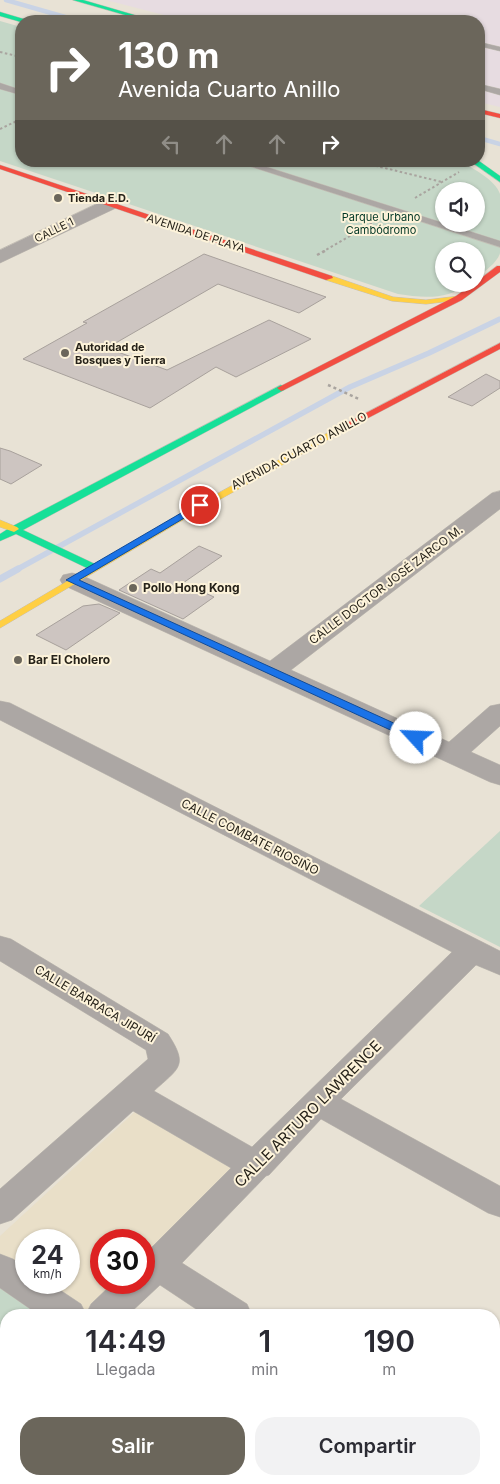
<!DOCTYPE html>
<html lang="es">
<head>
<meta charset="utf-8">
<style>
  :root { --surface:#fff; --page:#f2f2f3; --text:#2b2b33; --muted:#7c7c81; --accent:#6b665b }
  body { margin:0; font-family:Inter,sans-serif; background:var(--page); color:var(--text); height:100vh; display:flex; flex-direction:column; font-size:19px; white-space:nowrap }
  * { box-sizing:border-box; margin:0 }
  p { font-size:16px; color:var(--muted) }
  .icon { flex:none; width:28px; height:28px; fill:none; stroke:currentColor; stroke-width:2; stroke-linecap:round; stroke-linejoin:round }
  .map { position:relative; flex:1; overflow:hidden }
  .details { position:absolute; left:0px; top:1309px; width:500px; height:176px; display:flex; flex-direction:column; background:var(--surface); border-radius:20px 20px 0 0; box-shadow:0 1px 4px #0004 }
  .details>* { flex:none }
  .top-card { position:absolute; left:15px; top:15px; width:470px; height:152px; border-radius:20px; box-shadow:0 1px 4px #0004; background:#6b665b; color:#fff; overflow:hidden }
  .controls { position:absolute; left:435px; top:182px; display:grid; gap:10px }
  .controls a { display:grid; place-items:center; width:50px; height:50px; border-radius:50%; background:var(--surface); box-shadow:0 1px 4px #0004; font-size:25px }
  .speed { position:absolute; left:15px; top:1229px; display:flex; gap:10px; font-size:25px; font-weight:700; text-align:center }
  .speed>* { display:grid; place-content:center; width:65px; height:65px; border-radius:50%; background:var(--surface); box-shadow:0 1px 4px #0004; line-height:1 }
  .speed small { font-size:12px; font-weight:400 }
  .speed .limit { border:8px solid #d22; background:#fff; color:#111 }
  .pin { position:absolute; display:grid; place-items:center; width:42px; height:42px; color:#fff; margin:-21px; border:2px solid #fff; border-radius:50%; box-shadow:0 1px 5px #0007 }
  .me { position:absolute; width:55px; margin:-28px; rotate:295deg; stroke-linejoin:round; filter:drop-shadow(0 0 4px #0008) }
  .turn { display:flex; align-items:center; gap:18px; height:105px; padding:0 20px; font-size:22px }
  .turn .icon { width:65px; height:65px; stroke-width:2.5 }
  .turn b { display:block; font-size:35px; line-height:42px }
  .lanes { display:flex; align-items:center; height:48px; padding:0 20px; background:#0003; justify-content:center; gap:25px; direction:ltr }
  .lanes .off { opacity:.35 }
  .eta { display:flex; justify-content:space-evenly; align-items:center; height:85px; text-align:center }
  .eta b { font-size:30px; font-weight:600; line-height:35px }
  .button { display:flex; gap:10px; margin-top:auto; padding:10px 20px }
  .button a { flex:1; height:58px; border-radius:20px; background:var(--accent); color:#fff; font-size:20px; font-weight:600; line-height:58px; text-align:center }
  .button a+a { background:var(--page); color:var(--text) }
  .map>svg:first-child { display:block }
  .industrial { fill:#e7dce1 }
  .built { fill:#e9dfc8 }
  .green { fill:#c5d7c7; fill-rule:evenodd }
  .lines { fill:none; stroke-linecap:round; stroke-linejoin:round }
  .stream-far2 { stroke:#c9d3e5; stroke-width:4.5 }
  .stream-far1 { stroke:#c9d3e5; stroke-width:5.5 }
  .stream { stroke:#c9d3e5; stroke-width:7 }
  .building { fill:#cdc5c1; stroke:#a8a19c }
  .lane-casing { stroke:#c4bfb5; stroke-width:1 }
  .street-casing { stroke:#c4bfb5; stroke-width:1 }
  .fast-casing { stroke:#c4bfb5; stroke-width:1 }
  .slow-casing { stroke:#c4bfb5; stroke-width:1 }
  .jam-casing { stroke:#c4bfb5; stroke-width:1 }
  .path-far1 { stroke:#a9a49f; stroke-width:2; stroke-dasharray:2.5 2.5; stroke-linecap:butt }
  .path { stroke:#a9a49f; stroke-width:2.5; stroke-dasharray:3 3; stroke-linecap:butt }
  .lane { fill:#aca7a4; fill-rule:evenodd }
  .street { fill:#aca7a4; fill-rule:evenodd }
  .fast { fill:#16e098; fill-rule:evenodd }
  .slow { fill:#ffcf43; fill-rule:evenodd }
  .jam { fill:#f24e42; fill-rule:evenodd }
  .route { fill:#1a73e8; stroke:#114b97 }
  .poi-dot { fill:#6b665b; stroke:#fdf3da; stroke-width:2 }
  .labels { text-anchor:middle; stroke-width:4; stroke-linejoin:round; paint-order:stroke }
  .far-poi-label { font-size:11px; font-weight:bold; fill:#27231a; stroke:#fdf3da; text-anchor:start }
  .far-park-label { font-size:11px; fill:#013624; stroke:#fdf3da }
  .far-street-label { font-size:11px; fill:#27231a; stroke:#fdf3da }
  .street-label { font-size:12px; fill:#27231a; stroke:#fdf3da }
  .poi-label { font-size:12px; font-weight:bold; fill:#27231a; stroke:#fdf3da; text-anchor:start }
  .near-street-label { font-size:15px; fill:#27231a; stroke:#fdf3da }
</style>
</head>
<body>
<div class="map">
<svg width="500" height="1484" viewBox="0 0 500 1484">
  <rect width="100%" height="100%" fill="#e8e2d5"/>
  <!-- industrial -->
  <path class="industrial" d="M106,0h394v107l-21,-5v-81h-292z"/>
  <!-- built -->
  <path class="built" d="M138,1109l95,58 -89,89v-16h-43v42l16,1 -33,32 -50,-32 35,-1v-42h-43v38l-26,-18v-24z"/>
  <!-- green -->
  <g class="green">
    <path d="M0,21l21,6v134h437c12,5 38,19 42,33 0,5 0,52 0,59 -2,9 -16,19 -24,25v-27h-32v33h24c-20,16 -45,14 -70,10l-398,-133zM444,191h32v33h-32z"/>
    <path d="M500,831v116l-81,-41z"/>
    <path d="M0,1285l60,30h-54v78l-6,6z"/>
  </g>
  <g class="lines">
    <!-- stream-far2 -->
    <g class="stream-far2">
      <path d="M6,0l73,21"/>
      <path d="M479,138l21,6"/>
    </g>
    <!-- stream-far1 -->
    <path class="stream-far1" d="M16,570l334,-183 79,-34 71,-34"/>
    <!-- stream -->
    <path class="stream" d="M0,579l18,-10"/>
  </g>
  <!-- building -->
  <g class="building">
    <path d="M204,254l122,43 -27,16 -81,-29 -111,64 60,22 102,-50 42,19 -75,38 -20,-10 -66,41 -127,-49 64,-36 -4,-1z"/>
    <path d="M486,374l14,7v7l-28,18 -24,-9z"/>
    <path d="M0,448l10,3 32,14 -31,19 -11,-5z"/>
    <path d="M199,546l23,10 -39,27 31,14 -31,22 -64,-29 32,-21 9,4z"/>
    <path d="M99,604l21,9 -54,37 -30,-15 47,-29z"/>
  </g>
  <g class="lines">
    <!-- lane casing -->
    <g class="lane-casing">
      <g id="lane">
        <path d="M479,42l21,5v4l-21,-5z"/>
        <path d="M0,83l21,7v5l-21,-6z"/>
        <path d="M479,84l21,5v6l-21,-6z"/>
        <path d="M234,161h14l252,80v6z"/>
      </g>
    </g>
    <!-- street casing -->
    <g class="street-casing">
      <g id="street">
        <path d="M109,198l7,2 2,4 -2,4 -116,55v-13z"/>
        <path d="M500,491v18l-209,161 158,72 41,-36 10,-2v22l-29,26 29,13v20l-10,-3 -427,-197 -3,-5 3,-5 9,-2 9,2 189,86 222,-168z"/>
        <path d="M0,701l10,2 490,248v24l-24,-10 -135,134 159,87v31l-12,-4 -167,-94 -52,56 -3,1 -84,87 65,41 5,11h-47l-45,-30 -32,30h-89l-39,-27v-34l13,5 13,9v14h22l33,22 5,10 5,-10 23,-22h30v-27l87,-87 -98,-57 -121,109 -12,4v-35l148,-130 -2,-9 -146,-89v-25l11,3 157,95c21,32 11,34 -14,57l98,56 200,-195 -452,-232z"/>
        <path d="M6,1396v37l-6,3v-37z"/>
        <path d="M494,1465l6,3v16h-33l-3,-5h30z"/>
      </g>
    </g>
    <!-- fast casing -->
    <g class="fast-casing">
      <g id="fast">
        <path d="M73,0h10l72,21h-9z"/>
        <path d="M0,12l27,8 1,1 -7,1 -21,-6z"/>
        <path d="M470,161h9l21,15v6z"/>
        <path d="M281,385l4,3 -1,2 -261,140 74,35 1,2 -1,2h-8l-73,-35 -16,7v-7l11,-7z"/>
      </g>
    </g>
    <!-- slow casing -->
    <g class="slow-casing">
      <g id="slow">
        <path d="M326,276h6l61,21 33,3 33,-4 4,2 -4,2 -33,4 -34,-3 -66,-21z"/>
        <path d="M346,423l5,3 -2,2 -161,89 -188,111v-7l182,-108z"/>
        <path d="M0,520l17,7 2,2 -5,3 -14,-5z"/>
      </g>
    </g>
    <!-- jam casing -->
    <g class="jam-casing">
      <g id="jam">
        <path d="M479,109l21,5v4l-21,-5z"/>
        <path d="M0,165l332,111 1,2 -7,2 -326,-111z"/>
        <path d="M497,266h3v6l-38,28 -178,90 -3,1 -4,-3 179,-92 17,-12h3v-2z"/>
        <path d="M500,343v6l-151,79h-6l-2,-2z"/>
      </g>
    </g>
    <!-- path-far1 -->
    <g class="path-far1">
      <path d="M0,52l21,5"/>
      <path d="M0,129l21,-10"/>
      <path d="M356,161l86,21"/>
      <path d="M415,198l44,-26"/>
      <path d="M322,252l54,-31"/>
    </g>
    <!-- path -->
    <g class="path">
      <path d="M317,255l8,-4"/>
      <path d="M328,385l31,14"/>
    </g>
    <!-- lane -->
    <use href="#lane" class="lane"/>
    <!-- street -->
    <use href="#street" class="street"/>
    <!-- fast -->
    <use href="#fast" class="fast"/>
    <!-- slow -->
    <use href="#slow" class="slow"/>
    <!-- jam -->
    <use href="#jam" class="jam"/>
  </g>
  <!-- route -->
  <path class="route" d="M200,502l5,3 -2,2 -124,73 341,155 2,3 -2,2h-8l-346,-160z"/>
  <!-- markers -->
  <g class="poi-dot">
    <circle cx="58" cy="198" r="5"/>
    <circle cx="65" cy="353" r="5"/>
    <circle cx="133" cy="588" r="5"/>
    <circle cx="18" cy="660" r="5"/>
  </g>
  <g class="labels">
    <!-- far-poi labels -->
    <g class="far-poi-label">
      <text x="68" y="202">Tienda E.D.</text>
      <text x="75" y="351">Autoridad de<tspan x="75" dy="13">Bosques y Tierra</tspan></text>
    </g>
    <!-- far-park labels -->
    <g class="far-park-label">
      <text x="381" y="221">Parque Urbano<tspan x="381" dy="13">Cambódromo</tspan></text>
    </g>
    <!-- far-street labels -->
    <g class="far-street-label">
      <text transform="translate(54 230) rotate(-26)" y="4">CALLE 1</text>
      <text transform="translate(196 233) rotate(18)" y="4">AVENIDA DE PLAYA</text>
    </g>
    <!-- street labels -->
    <g class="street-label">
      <text transform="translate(299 451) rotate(-28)" y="4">AVENIDA CUARTO ANILLO</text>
      <text transform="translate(386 585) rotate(-37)" y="4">CALLE DOCTOR JOSÉ ZARCO M.</text>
      <text transform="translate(250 837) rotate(27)" y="4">CALLE COMBATE RIOSIÑO</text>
      <text transform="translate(95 1004) rotate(31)" y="4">CALLE BARRACA JIPURÍ</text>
    </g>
    <!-- poi labels -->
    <g class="poi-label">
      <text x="143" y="592">Pollo Hong Kong</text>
      <text x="28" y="664">Bar El Cholero</text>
    </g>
    <!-- near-street labels -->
    <g class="near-street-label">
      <text transform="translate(308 1114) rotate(-45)" y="5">CALLE ARTURO LAWRENCE</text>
    </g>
  </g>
</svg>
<div class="controls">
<a><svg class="icon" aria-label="sound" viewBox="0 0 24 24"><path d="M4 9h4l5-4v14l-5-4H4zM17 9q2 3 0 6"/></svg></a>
<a><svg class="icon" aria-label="search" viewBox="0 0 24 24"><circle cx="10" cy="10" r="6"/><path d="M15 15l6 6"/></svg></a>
</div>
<div class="speed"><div>24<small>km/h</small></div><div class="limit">30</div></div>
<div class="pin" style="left:200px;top:505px;background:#d93025"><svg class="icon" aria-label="arrive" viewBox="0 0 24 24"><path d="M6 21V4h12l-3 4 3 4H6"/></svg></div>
<svg class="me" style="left:416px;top:738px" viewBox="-20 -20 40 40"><circle r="19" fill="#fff"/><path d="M0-13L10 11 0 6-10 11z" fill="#1a73e8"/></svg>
<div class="top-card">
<div class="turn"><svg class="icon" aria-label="right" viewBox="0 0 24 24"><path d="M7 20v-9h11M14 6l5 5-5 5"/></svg><div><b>130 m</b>Avenida Cuarto Anillo</div></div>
<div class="lanes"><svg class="icon off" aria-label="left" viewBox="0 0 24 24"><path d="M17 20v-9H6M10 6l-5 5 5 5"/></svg><svg class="icon off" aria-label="ahead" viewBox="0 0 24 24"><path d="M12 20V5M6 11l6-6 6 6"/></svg><svg class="icon off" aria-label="ahead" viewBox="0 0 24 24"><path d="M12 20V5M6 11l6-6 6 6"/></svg><svg class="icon" aria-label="right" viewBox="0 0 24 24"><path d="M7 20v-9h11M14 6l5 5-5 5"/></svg></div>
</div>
<section class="details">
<div class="eta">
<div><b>14:49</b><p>Llegada</p></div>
<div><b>1</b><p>min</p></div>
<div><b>190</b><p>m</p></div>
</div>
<div class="button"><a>Salir</a><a>Compartir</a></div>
</section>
</div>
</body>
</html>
